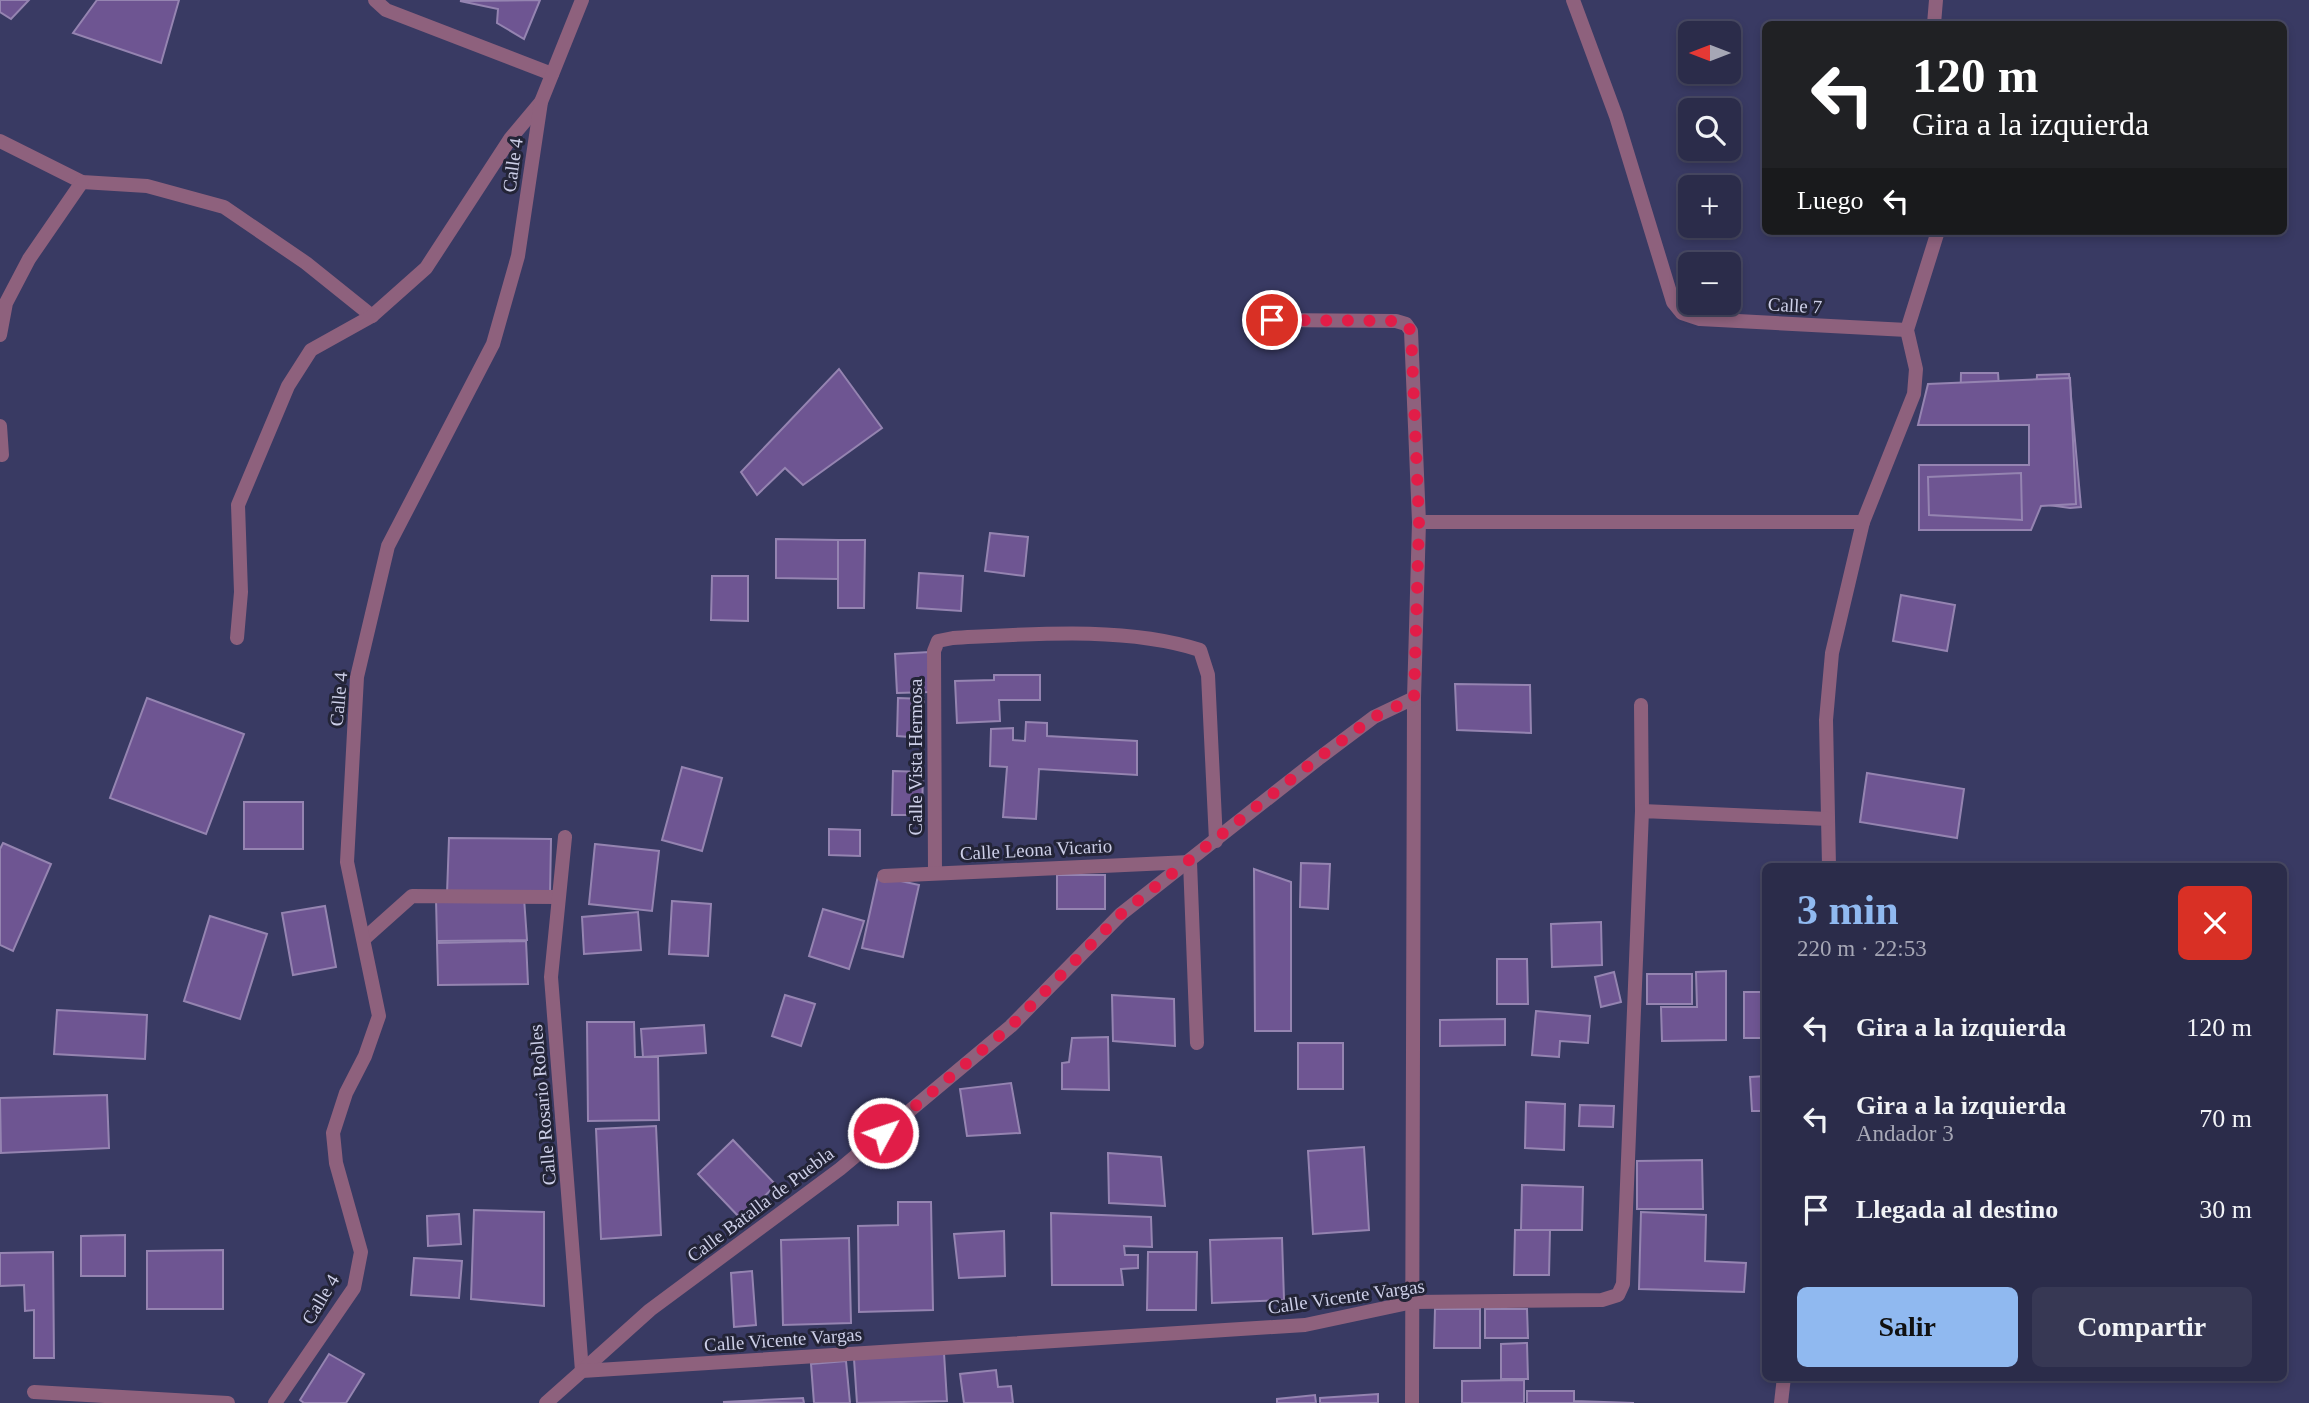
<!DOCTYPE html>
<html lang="es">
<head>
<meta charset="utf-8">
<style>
  :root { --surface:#2b2c4a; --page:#373854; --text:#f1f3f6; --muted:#a6a7b5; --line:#474862; --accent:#90b9f0 }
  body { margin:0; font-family:"Times New Roman",serif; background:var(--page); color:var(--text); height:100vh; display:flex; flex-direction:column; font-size:26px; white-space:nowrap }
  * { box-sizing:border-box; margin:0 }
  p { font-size:23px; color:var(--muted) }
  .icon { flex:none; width:38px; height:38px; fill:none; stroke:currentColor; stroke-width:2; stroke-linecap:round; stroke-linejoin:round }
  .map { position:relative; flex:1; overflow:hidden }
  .side { position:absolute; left:1762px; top:863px; width:525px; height:518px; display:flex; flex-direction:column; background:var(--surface); border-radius:10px; box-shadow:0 4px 10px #0003,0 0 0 2px var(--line) }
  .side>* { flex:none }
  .top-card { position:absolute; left:1762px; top:21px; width:525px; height:214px; border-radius:10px; box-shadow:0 4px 10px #0003,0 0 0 2px var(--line); background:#202124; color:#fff; overflow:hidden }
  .needle { width:46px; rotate:270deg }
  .tools { position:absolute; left:1678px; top:21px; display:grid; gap:14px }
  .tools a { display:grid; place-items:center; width:63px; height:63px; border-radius:10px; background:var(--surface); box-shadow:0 4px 10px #0003,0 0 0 2px var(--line); font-size:35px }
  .pin { position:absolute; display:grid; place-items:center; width:60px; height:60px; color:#fff; margin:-30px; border:4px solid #fff; border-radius:50%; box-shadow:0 2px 7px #0007 }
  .me { position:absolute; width:77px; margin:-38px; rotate:50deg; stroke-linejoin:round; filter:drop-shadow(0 0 5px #0008) }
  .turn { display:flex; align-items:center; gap:24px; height:147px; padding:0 35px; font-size:32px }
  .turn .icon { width:91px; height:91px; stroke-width:2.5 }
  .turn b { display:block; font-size:49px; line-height:60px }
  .then { display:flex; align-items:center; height:66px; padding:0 35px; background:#0003; gap:14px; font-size:26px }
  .round { display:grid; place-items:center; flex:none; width:74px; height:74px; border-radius:10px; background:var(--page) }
  .summary { display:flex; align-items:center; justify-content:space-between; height:119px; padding:0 35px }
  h1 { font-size:42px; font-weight:800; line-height:52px; color:var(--accent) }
  .button { display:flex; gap:14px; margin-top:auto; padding:14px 35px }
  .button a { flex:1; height:80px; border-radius:10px; background:var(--accent); color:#111; font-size:28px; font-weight:800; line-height:80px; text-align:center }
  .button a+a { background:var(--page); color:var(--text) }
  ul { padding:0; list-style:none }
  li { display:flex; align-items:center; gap:21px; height:91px; padding:0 35px }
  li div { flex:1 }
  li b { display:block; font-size:26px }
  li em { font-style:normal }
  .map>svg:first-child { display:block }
  .building { fill:#6e5592; stroke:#9584b1; stroke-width:2 }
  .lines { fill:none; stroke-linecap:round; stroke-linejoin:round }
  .lane { stroke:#8e617d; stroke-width:14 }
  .street { stroke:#8e617d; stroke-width:14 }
  .route { stroke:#e11d48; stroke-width:12; stroke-dasharray:0 21.6 }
  .labels { text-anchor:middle; stroke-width:6; stroke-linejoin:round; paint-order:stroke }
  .street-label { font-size:19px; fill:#cdcfe8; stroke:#232437 }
</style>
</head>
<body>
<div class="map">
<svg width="2309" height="1403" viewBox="0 0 2309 1403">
  <rect width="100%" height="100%" fill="#393a63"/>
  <!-- building -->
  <g class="building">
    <path d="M0,0h29l-18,19 -11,-7z"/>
    <path d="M97,0h82l-18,63 -88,-30z"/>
    <path d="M540,0l-16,39 -27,-16 1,-14 -38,-8z"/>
    <path d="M839,369l43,59 -79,57 -18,-17 -28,27 -16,-23z"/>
    <path d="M1961,373h37l3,44 -41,-2z"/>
    <path d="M2069,374l12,133 -11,1 -37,-5 1,-69h16l-1,-22 -14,-2 2,-35z"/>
    <path d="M2070,378l6,126 -35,2 -10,24h-112v-65h110v-40h-111l10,-41z"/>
    <path d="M2021,473l1,47 -93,-5 -1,-38z"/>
    <path d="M990,533l38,4 -4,39 -39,-5z"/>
    <path d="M776,539l62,1v39l-62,-1z"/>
    <path d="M838,540h27l-1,68h-26z"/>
    <path d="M919,573l44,3 -2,35 -44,-3z"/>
    <path d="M712,576h36v45l-37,-1z"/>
    <path d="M1901,595l54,10 -8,46 -54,-10z"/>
    <path d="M929,652l2,40 -34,1 -2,-39z"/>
    <path d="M994,675h46v25h-41l1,21 -43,2 -2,-42 39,-1z"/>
    <path d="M1455,684l75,1 1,48 -74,-3z"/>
    <path d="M147,698l97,36 -38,100 -96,-36z"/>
    <path d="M898,698l26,1 -1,39 -26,-2z"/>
    <path d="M1026,722l21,1v13l90,5v34l-98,-6 -3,50 -33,-2 4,-50 -17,-1 1,-37 22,-1v12l12,1z"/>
    <path d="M682,767l40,11 -20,73 -40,-11z"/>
    <path d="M893,771l30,1 -1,43h-30z"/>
    <path d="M1867,773l97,16 -7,49 -97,-16z"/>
    <rect x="244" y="802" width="59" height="47"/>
    <path d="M829,829l31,1v26l-31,-1z"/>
    <path d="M449,838l102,1 -1,56 -103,-1z"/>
    <path d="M3,843l48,21 -38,87 -13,-6v-96z"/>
    <path d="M595,844l64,7 -7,60 -63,-7z"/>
    <path d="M1301,863l29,1 -2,45 -28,-2z"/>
    <path d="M1254,869l37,13v149h-36z"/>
    <rect x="1057" y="875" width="48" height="34"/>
    <path d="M878,876l41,9 -16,72 -41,-9z"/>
    <path d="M524,898l3,42 -90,1 -1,-42z"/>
    <path d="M672,901l39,3 -3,52 -39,-2z"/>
    <path d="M325,906l11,61 -43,8 -11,-62z"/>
    <path d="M823,909l41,12 -15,48 -40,-13z"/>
    <path d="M638,912l3,38 -57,4 -2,-37z"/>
    <path d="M210,916l57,18 -27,85 -56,-18z"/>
    <path d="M1601,922l1,43 -50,2 -1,-43z"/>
    <path d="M526,941l2,43 -90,1 -1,-42z"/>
    <path d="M1497,959h30l1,45h-31z"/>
    <path d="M1726,971v69l-64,1 -1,-34h36l-1,-35z"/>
    <path d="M1614,972l7,30 -20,5 -6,-30z"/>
    <rect x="1647" y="974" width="45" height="30"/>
    <rect x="1744" y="992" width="22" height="46"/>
    <path d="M785,995l30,9 -14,42 -29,-10z"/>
    <path d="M1112,995l62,4 1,47 -62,-5z"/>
    <path d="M57,1010l90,5 -2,44 -91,-5z"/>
    <path d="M1536,1011l54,5 -2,27 -28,-2 -1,16 -27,-2z"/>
    <path d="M1505,1019v26l-65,1v-26z"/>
    <path d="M587,1022h47l1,35h23l1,63 -71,1z"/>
    <path d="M704,1025l2,28 -63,4 -2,-28z"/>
    <path d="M1108,1037l1,53 -47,-1v-26l7,-1 3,-24z"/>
    <rect x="1298" y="1043" width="45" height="46"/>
    <path d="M1766,1076v35h-14l-2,-34z"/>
    <path d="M1011,1083l9,50 -53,3 -7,-47z"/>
    <path d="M107,1095l2,53 -108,5 -1,-55z"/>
    <path d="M1526,1102l39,2 -1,46 -39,-2z"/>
    <path d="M1580,1105l34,1 -1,21 -34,-1z"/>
    <path d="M656,1126l5,109 -60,4 -5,-110z"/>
    <path d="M733,1140l43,45 -35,34 -43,-45z"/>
    <path d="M1364,1147l5,83 -56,4 -5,-83z"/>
    <path d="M1108,1153l53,4 4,49 -56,-3z"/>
    <path d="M1702,1160l1,49h-66v-48z"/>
    <path d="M1522,1185l61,2 -1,43h-61z"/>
    <path d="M898,1202h33l2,108 -74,2 -1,-86 40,-1z"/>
    <path d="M474,1210l70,2v94l-73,-7z"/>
    <path d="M1641,1212l65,3 -1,46 41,2 -2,29 -105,-3z"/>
    <path d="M1051,1213l100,4 1,30 -28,-1 1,9h13v13l-17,1 2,16h-71z"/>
    <path d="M459,1214l2,30 -33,2 -1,-30z"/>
    <path d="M1515,1230h35l-1,45h-35z"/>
    <path d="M1004,1231l1,45 -46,2 -5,-44z"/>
    <path d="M125,1235v41h-44v-40z"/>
    <path d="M849,1238l2,85 -68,2 -2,-85z"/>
    <path d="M1282,1238l2,62 -72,3 -2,-63z"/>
    <path d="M223,1250v59h-76v-58z"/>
    <path d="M53,1252l1,106h-20v-48l-9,1 -1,-26 -24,1v-33z"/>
    <path d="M1148,1252h49l-1,58h-49z"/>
    <path d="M414,1258l48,3 -3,37 -48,-3z"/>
    <path d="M752,1271l4,54 -22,2 -3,-54z"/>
    <path d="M1435,1309h45v39h-46z"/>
    <path d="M1485,1309h42l1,29h-43z"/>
    <path d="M1527,1343l1,36h-27v-35z"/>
    <path d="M944,1353l3,48 -90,2 -3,-44z"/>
    <path d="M329,1354l35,20 -18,29h-42l-4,-3z"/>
    <path d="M846,1361l4,42h-36l-3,-39z"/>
    <path d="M996,1370l2,17 13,-1 2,17h-49l-4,-29z"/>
    <path d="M1524,1380v23h-62v-22z"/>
    <path d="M1527,1391h47v10l60,2h-107z"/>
    <path d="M1378,1394v9h-58v-5z"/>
    <path d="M1315,1395l1,8h-39v-4z"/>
    <path d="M803,1398l1,5 -81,-1z"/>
  </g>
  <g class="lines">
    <!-- lane -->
    <g class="lane">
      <path d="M1641,705l1,106"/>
      <path d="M365,938l47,-42 146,1"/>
    </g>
    <!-- street -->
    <g class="street">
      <path d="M375,0l11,10 166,64"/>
      <path d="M1573,0l43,116 57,186 9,11 18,6 207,11"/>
      <path d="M1934,24l2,-24"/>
      <path d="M0,141l82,41 65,4 77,21 82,56 66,53"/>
      <path d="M1272,320l124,1 10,3 5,7 8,191 -5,176 -2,705"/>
      <path d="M0,335l6,-32 23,-44 53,-77"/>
      <path d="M0,426l2,29"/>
      <path d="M1419,522h444"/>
      <path d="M237,638l4,-46 -3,-87 50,-119 23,-36 61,-34 54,-48 84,-129 31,-37"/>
      <path d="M565,837l-14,140 31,394"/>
      <path d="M1829,866l-3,-146 6,-67 31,-131 51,-128 2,-25 -9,-39 31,-99"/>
      <path d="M935,873l-1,-222 4,-10 15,-3c78,-4 173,-12 247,12l8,25 8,166"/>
      <path d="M884,876l306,-14 7,181"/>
      <path d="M582,1371l68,-61 190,-141 171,-143 110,-112 197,-155 56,-42 40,-19"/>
      <path d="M34,1392l194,11"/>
      <path d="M275,1403l79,-115 7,-36 -25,-89 -3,-30 13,-40 19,-37 14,-40 -32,-154 10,-185 31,-131 105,-202 25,-88 23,-154 41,-102"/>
      <path d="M546,1403l36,-32 723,-46 108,-23 189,-2 16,-5 5,-11 19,-473 186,8"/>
      <path d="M1781,1403l3,-26"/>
    </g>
  </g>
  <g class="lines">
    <!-- route -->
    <path class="route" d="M883,1133l128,-107 110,-112 197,-156 56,-41 40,-19 5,-176 -8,-191 -5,-7 -10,-3 -124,-1"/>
  </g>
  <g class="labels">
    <!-- street labels -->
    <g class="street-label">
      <text transform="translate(512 165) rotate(-82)" y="7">Calle 4</text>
      <text transform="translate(1795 305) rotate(3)" y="7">Calle 7</text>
      <text transform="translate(338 699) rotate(-85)" y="7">Calle 4</text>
      <text transform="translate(915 757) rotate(-90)" y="7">Calle Vista Hermosa</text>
      <text transform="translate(1036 849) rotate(-3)" y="7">Calle Leona Vicario</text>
      <text transform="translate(542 1105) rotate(-95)" y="7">Calle Rosario Robles</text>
      <text transform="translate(760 1204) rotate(-37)" y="7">Calle Batalla de Puebla</text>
      <text transform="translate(1346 1296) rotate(-8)" y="7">Calle Vicente Vargas</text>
      <text transform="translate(320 1299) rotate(-59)" y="7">Calle 4</text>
      <text transform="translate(783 1339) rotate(-4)" y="7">Calle Vicente Vargas</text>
    </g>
  </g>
</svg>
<div class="tools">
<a><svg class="needle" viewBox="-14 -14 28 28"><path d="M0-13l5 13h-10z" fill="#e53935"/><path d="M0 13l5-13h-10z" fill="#a6a7b5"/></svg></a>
<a><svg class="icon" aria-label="search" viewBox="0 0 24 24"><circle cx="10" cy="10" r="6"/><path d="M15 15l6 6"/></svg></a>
<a>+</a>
<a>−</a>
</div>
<div class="pin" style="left:1272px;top:320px;background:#d93025"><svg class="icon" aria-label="arrive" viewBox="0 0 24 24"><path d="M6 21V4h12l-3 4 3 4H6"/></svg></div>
<svg class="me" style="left:883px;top:1133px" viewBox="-20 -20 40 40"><circle r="17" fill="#e11d48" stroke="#fff" stroke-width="3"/><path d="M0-11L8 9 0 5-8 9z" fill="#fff"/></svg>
<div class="top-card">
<div class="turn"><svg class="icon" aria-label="left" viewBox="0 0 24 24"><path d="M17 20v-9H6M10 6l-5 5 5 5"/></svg><div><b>120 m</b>Gira a la izquierda</div></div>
<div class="then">Luego<svg class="icon" aria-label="left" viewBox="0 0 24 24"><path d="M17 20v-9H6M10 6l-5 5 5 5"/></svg></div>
</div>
<section class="side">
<div class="summary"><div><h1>3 min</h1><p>220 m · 22:53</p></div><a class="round" style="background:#d93025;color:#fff"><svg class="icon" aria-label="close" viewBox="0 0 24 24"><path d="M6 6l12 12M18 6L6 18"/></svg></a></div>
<ul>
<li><svg class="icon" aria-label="left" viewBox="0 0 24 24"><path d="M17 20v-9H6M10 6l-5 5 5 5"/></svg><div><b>Gira a la izquierda</b></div><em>120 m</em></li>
<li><svg class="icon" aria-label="left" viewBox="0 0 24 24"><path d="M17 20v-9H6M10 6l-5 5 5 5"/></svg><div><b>Gira a la izquierda</b><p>Andador 3</p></div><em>70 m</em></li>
<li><svg class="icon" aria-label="arrive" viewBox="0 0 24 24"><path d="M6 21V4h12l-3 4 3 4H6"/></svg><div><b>Llegada al destino</b></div><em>30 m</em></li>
</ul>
<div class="button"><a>Salir</a><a>Compartir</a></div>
</section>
</div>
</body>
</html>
